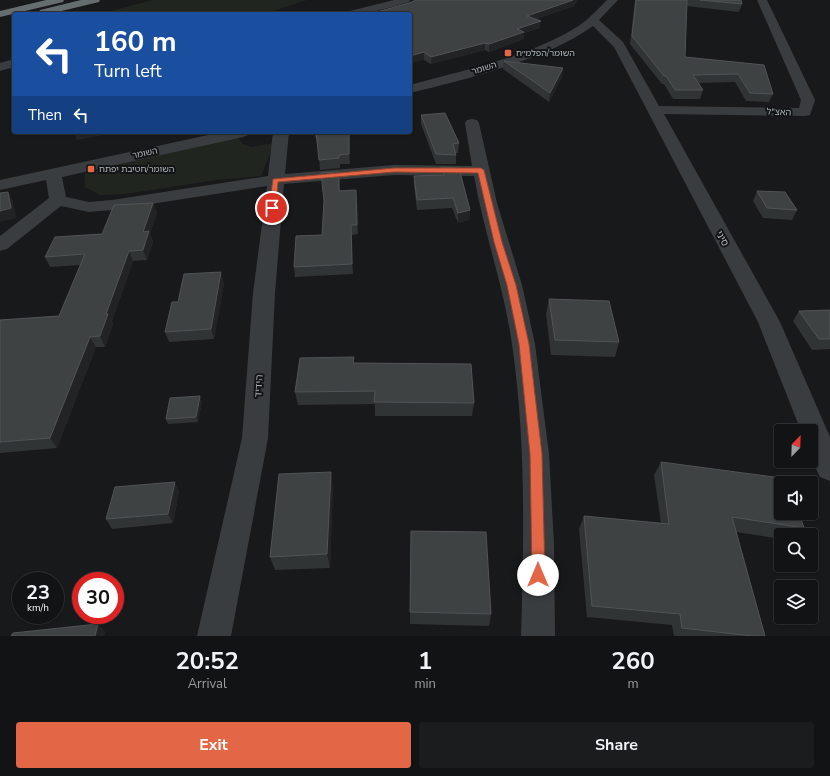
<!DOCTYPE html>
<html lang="en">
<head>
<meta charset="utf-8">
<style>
  :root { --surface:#121314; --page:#1b1c1d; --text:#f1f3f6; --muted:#9c9ea0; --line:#313234; --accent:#e36747 }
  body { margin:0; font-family:"Nunito Sans","Noto Sans Hebrew",sans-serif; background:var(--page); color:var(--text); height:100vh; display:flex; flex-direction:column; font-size:15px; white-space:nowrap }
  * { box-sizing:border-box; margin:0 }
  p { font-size:13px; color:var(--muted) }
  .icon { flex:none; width:22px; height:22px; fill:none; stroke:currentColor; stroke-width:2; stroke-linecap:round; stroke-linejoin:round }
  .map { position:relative; height:636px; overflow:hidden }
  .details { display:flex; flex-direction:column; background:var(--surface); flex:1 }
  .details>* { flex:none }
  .banner { position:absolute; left:12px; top:12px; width:400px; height:122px; border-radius:4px; box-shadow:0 1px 3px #0004,0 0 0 1px var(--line); background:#1a4fa0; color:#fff; overflow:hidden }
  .needle { width:26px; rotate:23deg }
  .controls { position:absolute; left:774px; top:424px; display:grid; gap:8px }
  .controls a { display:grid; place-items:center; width:44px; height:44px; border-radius:4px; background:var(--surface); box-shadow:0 1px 3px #0004,0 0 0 1px var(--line); font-size:20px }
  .speed { position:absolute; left:12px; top:572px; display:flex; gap:8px; font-size:20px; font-weight:700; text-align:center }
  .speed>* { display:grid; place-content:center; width:52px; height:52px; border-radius:50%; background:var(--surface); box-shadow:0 1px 3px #0004,0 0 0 1px var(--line); line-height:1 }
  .speed small { font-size:10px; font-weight:400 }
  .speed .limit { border:6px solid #d22; background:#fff; color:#111 }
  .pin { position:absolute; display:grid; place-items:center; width:34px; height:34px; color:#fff; margin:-17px; border:2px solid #fff; border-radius:50%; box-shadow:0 1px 4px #0007 }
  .me { position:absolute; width:44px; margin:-22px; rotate:0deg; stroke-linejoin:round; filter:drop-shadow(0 0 3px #0008) }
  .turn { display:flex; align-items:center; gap:14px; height:84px; padding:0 16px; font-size:18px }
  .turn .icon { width:52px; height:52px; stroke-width:2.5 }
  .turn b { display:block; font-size:28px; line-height:34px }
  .then { display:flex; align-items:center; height:38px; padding:0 16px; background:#0003; gap:8px; font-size:15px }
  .eta { display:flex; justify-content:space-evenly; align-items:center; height:68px; text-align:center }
  .eta b { font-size:24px; font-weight:700; line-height:28px }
  .action { display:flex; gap:8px; margin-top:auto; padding:8px 16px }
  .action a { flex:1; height:46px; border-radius:4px; background:var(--accent); color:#fff; font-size:16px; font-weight:700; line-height:46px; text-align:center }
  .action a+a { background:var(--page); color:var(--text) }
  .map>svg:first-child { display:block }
  .green { fill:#21251f }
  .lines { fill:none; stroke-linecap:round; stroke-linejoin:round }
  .minor { fill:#3a3d3f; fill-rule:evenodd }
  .highway { fill:#666d6f; fill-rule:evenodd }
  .wall { fill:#313435 }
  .shaded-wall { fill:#222324 }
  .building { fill:#3e4243; stroke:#505456 }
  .route { fill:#e36747; stroke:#94432e }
  .poi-dot { fill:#e36747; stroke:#131415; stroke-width:1.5 }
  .labels { text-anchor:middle; stroke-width:4; stroke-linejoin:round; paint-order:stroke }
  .far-poi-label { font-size:9px; fill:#acb6b9; stroke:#131415; text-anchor:start }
  .far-street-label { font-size:9px; fill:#acb6b9; stroke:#131415 }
  .street-label { font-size:10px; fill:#acb6b9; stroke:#131415 }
</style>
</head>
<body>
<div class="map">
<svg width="830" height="636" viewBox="0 0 830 636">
  <rect width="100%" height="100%" fill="#18191a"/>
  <!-- green -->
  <g class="green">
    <path d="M153,0h154l-44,14 -160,-1z"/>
    <path d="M238,137l5,7 8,3 23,-4 -13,33 -44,4 -92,14 -25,1 -15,-8v-14z"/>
  </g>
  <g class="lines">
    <!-- minor -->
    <g class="minor">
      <path d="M394,0h16l-1,2c-22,7 -41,12 -65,12l2,-2z"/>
      <path d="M607,0h11l-19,20 24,22 36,64 140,2 2,-8 -44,-100h10l48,100 -5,15 -5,1 -141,-2 116,208 50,115v44l-10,-4c-9,-18 -9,-26 -9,-46h-10l-43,-109 -144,-275 -21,-21c-45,33 -129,54 -183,67v-8c55,-15 122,-29 170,-60 10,-7 18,-16 27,-25z"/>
      <path d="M14,59v8l-14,4v-8z"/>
      <path d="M472,119l5,1 2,3 18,80 25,82 13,59 14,110 5,90 1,92h-34c3,-97 5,-196 -9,-292 -8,-57 -28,-111 -38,-168l-80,-1 -110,9 -9,109 -7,145 -37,198h-34l45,-198 11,-145 14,-107 -155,24 -23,2 -28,-6 -54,43 -7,2v-15l49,-38 -3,-18 -46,10v-10l222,-48h29l-3,3 -5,2 -181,40 4,20 23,5 23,-2 156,-24 5,-44h16l-4,42 109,-9 78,1 -7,-43 2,-3z"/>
    </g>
    <!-- highway -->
    <g class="highway">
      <path d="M46,0h18l-1,2 -63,15v-6z"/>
      <path d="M81,0h19l-1,2 -50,12h-9l-1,-2 1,-2z"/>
    </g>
  </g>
  <!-- wall -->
  <g class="wall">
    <path d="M635,0h106l1,4 -3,8 -52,-6 -2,51 79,8 9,29 -4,8 -23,-1 -11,-19 -36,1 4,7 -3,9h-27l-9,-15h-2l-32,-40z"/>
    <path d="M409,3l165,3 -38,13 4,9 -16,5v6l-35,13 -4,-2 -54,14 -7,-4z"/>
    <path d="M504,61l59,7 -1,9 -13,25 -46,-33z"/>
    <path d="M421,115l38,28 -1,10h-2v11h-20l-15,-40z"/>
    <path d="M314,132h35l1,32h-10v4l-20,2 -3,-33h-2z"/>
    <path d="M441,167l29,43 -1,10 -11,3 -6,-15 -35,2 -3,-24v-10l27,-1z"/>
    <path d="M339,172l1,9v10l17,9 1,34 -6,1 1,39 -58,3 -1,-10 28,-32z"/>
    <path d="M757,191l40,19 -5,10 -29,-2 -10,-17z"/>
    <path d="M153,203l4,10 -7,20 3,9 -6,18 -14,1 -21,60 1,3 -8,23h-9l-39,101 -57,5v-133l59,-4 21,-51 -30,2 -5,-10 57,-23z"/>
    <path d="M224,283l-10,56 -45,3 -4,-10 13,-30z"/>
    <path d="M549,299l70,43 -4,15 -64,-2 -5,-41z"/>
    <path d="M830,310v39l-18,1 -19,-29 6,-10z"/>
    <path d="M354,357v6l120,40 -2,13h-97v-12l-77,1 -3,-13z"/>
    <path d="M202,401l-4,21 -30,2 -2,-5z"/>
    <path d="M661,462l143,66 -6,7h-17v4l-45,-7 29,104h-91l-2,-11 -85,-8 -8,-88 5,-13 77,7 -7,-48z"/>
    <path d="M333,486l-3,82 -55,2 -5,-13z"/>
    <path d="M179,491l-6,32 -61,6 -6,-10z"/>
    <path d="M410,612l81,2 -2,12 -79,-2z"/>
  </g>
  <!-- shaded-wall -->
  <g class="shaded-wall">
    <path d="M573,0h6l-5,6 -48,17 1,-7z"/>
    <path d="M541,21l-1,7 -16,5v6l-35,13v-8l28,-15z"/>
    <path d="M485,43v7l-54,14v-7z"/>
    <path d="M424,52v8l-14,3v-7z"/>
    <path d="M563,68l-1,9 -13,25 1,-9z"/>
    <path d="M73,132h35l1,2 -32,6z"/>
    <path d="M349,132l1,32 -1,-10z"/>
    <path d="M339,172l1,9 -1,19z"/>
    <path d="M356,190l1,10 1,34 -1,-9z"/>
    <path d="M8,192l5,9 3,17 -16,4v-11z"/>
    <path d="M153,203l4,10 -7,20 3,9 -6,18 -4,-10v-18z"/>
    <path d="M470,210l-1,10 -11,3v-10z"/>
    <path d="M351,225l1,10 1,39 -1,-10z"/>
    <path d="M129,251l4,10 -21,60 1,3 -8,23 -5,-11 6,-22z"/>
    <path d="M221,272l3,11 -10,56 -3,-10z"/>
    <path d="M90,337l6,10 -39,101 -7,-10z"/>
    <path d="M200,396l2,5 -4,21 -2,-5z"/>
    <path d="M331,472l2,14 -3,82 -3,-14z"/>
    <path d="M175,482l4,9 -6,32 -5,-9z"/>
    <path d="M98,624l7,8 -1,4h-9z"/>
  </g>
  <!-- building -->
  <g class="building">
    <path d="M416,0h157l-46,16 14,5 -24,8 7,3 -35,12 -4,-1 -54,14 -7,-5 -14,4v-42h-40l39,-11z"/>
    <path d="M636,0h51l-2,57 79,8 9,29 -23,-1 -12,-19 -45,1 10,15h-28l-9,-14h-2l-32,-40z"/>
    <path d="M700,0h41l1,4z"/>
    <path d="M14,60v6l-2,-5z"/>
    <path d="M504,61l59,7 -13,25z"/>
    <path d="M445,113l14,30 -6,1 3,11 -20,-1 -15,-39z"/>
    <path d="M316,132h33v22l-10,1v3l-20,2z"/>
    <path d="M441,167l18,1 11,42 -12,3 -5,-15 -36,2 -3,-24 30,-1z"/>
    <path d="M339,172v19l17,-1 1,35h-6l1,39 -58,3 2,-31 26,-1 2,-34 -3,-28z"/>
    <path d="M757,191l28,1 12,18 -30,-2z"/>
    <path d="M8,192l3,16 -11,3v-18z"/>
    <path d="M153,203l-10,29 6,-1 -6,19 -14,1 -23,63h2l-8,22 -10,1 -40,101 -50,4v-122l59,-4 26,-62 -40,3 10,-20 47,-3 12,-29z"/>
    <path d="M221,272l-10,57 -46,3 7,-30h6l6,-28z"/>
    <path d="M549,299l60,2 10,41 -64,-2z"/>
    <path d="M830,310v29h-11l-20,-28z"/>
    <path d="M354,357l-1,6 118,1 3,39 -100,-1 1,-11 -80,1 5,-34z"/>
    <path d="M200,396l-4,21 -30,2 4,-21z"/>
    <path d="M661,462l128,17 1,4h-9v30h18l5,15 -72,-11 33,119h-13l-70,-8 -2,-14 -88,-8 -8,-90 85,8z"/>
    <path d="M331,472l-4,82 -57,3 9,-83z"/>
    <path d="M175,482l-7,32 -62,5 9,-32z"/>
    <path d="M411,531l75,1 5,82 -81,-2z"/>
    <path d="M98,624l-3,12h-84l2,-3z"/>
  </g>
  <!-- route -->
  <path class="route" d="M394,168h87l3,2 18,72 14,43 13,59 13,110 3,121 -2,4 -5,2 -4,-2 -2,-4 -2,-121 -11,-110 -12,-59 -13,-43 -16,-69 -84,-1 -116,10 -2,26 -4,3 -3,-3 4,-29z"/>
  <!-- markers -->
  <g class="poi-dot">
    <rect x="504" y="49" width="8" height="8" rx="2"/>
    <rect x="87" y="165" width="8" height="8" rx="2"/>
  </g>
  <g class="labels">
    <!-- far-poi labels -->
    <g class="far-poi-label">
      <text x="516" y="56">השומר/הפלמ״ח</text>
      <text x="99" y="172">השומר/חטיבת יפתח</text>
    </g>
    <!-- far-street labels -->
    <g class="far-street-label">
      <text transform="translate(484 68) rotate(-17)" y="3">השומר</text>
      <text transform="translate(779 112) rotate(2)" y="3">האצ"ל</text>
      <text transform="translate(145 153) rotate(-12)" y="3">השומר</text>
    </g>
    <!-- street labels -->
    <g class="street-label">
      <text transform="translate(723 238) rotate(61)" y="4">סיני</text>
      <text transform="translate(258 386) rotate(-86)" y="4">הידיד</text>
    </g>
  </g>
</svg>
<div class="controls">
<a><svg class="needle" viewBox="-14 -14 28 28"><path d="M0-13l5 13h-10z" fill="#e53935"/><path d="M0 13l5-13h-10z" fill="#9c9ea0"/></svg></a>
<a><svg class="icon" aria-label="sound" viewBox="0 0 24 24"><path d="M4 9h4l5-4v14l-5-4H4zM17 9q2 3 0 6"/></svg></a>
<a><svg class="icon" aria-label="search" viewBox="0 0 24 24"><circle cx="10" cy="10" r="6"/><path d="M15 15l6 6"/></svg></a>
<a><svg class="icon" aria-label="layers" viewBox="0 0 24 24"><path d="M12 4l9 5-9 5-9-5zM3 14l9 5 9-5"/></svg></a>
</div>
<div class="speed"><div>23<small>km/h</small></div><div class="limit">30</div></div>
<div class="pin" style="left:272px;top:208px;background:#d93025"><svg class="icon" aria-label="arrive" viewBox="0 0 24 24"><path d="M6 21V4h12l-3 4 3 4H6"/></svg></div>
<svg class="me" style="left:538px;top:575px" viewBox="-20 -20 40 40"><circle r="19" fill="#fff"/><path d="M0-13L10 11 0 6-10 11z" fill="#e36747"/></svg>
<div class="banner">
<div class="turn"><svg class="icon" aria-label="left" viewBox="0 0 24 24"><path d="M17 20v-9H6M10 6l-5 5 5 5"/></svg><div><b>160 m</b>Turn left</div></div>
<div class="then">Then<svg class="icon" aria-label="left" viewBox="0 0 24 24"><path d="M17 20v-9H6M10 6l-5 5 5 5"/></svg></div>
</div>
</div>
<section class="details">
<div class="eta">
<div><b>20:52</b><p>Arrival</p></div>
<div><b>1</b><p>min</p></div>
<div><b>260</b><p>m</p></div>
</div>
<div class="action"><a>Exit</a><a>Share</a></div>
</section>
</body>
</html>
